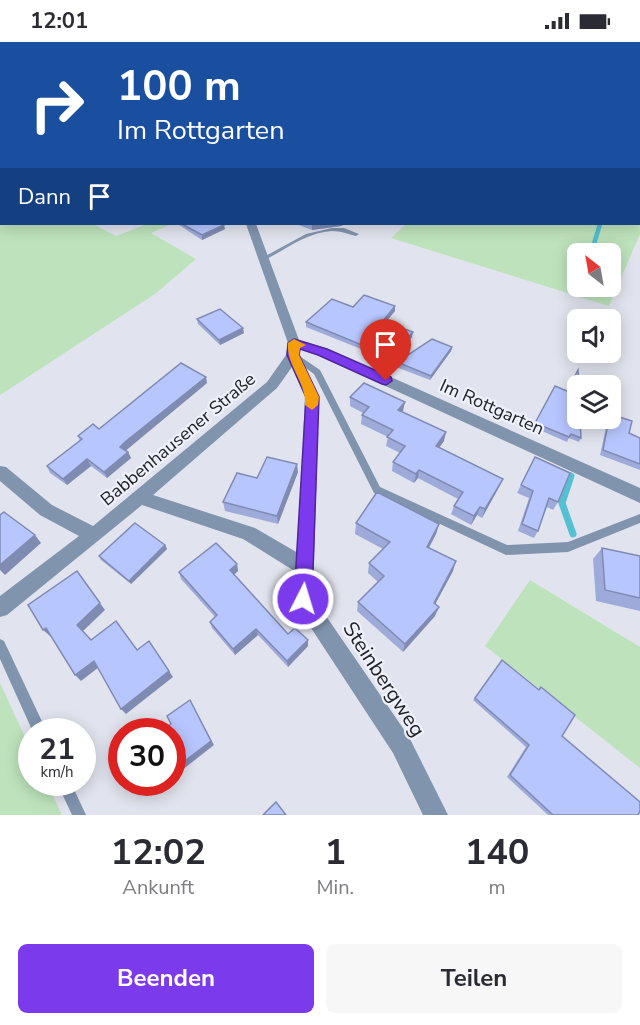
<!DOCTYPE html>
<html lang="de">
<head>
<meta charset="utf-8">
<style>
  :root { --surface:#fff; --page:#f7f7f7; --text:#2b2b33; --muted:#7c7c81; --accent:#7c3aed }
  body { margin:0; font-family:"Nunito Sans",sans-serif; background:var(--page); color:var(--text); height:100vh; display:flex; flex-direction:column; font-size:22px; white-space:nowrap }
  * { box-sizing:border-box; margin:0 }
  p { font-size:20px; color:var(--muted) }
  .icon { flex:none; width:33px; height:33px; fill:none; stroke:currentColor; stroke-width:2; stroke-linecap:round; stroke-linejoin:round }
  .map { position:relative; height:773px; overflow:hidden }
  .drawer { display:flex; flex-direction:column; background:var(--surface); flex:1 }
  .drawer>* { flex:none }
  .banner { position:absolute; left:0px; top:0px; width:640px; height:183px; box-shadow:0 3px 15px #0003; background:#1a4fa0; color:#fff; overflow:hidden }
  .needle { width:39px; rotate:329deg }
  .fabs { position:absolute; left:567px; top:201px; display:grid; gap:12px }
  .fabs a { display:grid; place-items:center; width:54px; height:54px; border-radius:9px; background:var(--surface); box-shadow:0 3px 15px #0003; font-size:30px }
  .speed { position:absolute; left:18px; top:676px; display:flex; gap:12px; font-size:30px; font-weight:700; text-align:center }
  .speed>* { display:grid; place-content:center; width:78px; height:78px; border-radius:50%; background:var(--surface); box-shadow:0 3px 15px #0003; line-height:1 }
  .speed small { font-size:15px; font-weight:400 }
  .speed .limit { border:9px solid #d22; background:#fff; color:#111 }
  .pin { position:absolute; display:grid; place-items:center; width:51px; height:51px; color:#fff; margin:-62px -26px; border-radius:50% 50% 50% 0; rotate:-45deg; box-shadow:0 0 6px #0007 }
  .pin .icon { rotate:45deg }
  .me { position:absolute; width:66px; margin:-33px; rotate:5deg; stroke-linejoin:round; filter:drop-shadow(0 0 4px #0008) }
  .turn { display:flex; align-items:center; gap:21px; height:126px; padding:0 18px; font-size:27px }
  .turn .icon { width:78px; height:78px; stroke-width:2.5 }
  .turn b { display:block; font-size:42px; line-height:51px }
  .then { display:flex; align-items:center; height:57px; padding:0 18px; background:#0003; gap:12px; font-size:22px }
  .eta { display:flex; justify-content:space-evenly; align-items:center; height:102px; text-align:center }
  .eta b { font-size:36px; font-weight:700; line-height:42px }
  .cta { display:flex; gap:12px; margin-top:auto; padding:12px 18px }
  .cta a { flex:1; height:69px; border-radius:9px; background:var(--accent); color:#fff; font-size:24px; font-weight:700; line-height:69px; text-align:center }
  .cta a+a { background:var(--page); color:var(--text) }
  .status { display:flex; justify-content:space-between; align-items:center; height:42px; padding:0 30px; background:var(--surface); direction:ltr }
  .status svg { height:16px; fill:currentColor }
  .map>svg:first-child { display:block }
  .green { fill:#bee3bc; fill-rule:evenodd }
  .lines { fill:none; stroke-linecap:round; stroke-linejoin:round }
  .stream-far1 { stroke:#54c0d1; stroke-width:4.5 }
  .stream { stroke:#54c0d1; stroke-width:7 }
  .lane { fill:#8194ae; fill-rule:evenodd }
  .street { fill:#8194ae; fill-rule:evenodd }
  .secondary { fill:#516d93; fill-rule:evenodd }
  .highway { fill:#0f386c; fill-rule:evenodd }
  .rail { stroke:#55575c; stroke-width:2; stroke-dasharray:4 2; stroke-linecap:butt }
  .wall { fill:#9daada }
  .shaded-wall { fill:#808bb2 }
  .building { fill:#b7c6fe; stroke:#808bb2; stroke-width:1.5 }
  .route { fill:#7c3aed; stroke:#51269a; stroke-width:1.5 }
  .slow { fill:#f59e0b }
  .labels { text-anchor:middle; stroke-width:4.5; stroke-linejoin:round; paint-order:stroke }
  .street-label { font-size:18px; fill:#222327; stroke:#eef1fb }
  .near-street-label { font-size:21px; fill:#222327; stroke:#eef1fb }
</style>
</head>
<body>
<div class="status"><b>12:01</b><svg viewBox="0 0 49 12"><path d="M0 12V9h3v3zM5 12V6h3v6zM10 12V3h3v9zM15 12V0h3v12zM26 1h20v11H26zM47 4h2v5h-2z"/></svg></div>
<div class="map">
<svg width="640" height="773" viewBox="0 0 640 773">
  <rect width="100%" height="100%" fill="#e1e4ee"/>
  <!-- green -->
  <g class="green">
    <path d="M410,0h230v55l-1,-53z"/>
    <path d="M639,129l1,63 -31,72 -218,-68 15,-14h233zM578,212h32v32h-32z"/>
    <path d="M0,163l2,19h91l23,12 31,-12h25l-21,9 45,26 -41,35 -155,101z"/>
    <path d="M530,538l110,67v121l-155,-122z"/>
    <path d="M0,641l31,67 1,33h15l15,32h-62z"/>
  </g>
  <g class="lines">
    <!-- stream-far1 -->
    <path class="stream-far1" d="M591,212l9,-30"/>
    <!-- stream -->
    <path class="stream" d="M571,434l-9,27 11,31"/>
    <!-- lane -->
    <g class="lane">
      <rect x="639" y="51" width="1" height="2"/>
      <path d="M332,186h12l15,6 -3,2c-8,-2 -15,-5 -24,-5 -24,1 -46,18 -67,29l-5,-1 46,-25z"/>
      <path d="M295,311l25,17 60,117 127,58 61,-3 72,-28v9l-72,29 -62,3 -132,-62 -60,-119 -22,-16 -1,-2 1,-2z"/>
      <path d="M0,597l4,2 43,91h-14l-33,-73z"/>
      <path d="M57,741h14l15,32h-14z"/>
    </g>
    <!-- street -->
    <g class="street">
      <rect x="639" y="67" width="1" height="4"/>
      <path d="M246,182h10l43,116 29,9 312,139v15l-322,-148 -18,-6v6l19,42 -6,200 96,140 39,78h-25l-30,-62 -97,-148 -3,-6 3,-27 -53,-33 -101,-34 -135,110 -7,2v-21l79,-60 -39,-21 -40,-34v-15l6,1 46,38 41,21 174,-144 19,-27 2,-12zM292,325l13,30 -7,156 -43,-25 -102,-33 124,-107z"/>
    </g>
    <!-- secondary -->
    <path class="secondary" d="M635,0h5v2l-4,-1z"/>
    <!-- highway -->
    <g class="highway">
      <path d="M465,0l18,2h-16z"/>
      <path d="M498,0l17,2h-15z"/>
      <rect x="639" y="20" width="1" height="4"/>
    </g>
    <!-- rail -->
    <path class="rail" d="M321,0l9,2"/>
  </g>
  <!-- wall -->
  <g class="wall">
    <path d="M179,182h43l3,5 -23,11 -23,-15z"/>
    <path d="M296,182h49l-4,2 -29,4z"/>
    <path d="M353,265l42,4 -9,11 26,15 -21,24 -85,-34v-5z"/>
    <path d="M197,277l47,14 -24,12 -22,-21z"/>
    <path d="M452,305l-1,4 -21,29 -34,-13 1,-5z"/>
    <path d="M207,341l-79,65 -3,2 3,2 3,6 -24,20 -16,-12 -24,19 -17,-12 -3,-7 33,-25 -2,-5 21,-7z"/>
    <path d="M555,344l26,52 -2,4 -10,-4 -2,4 -34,-15z"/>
    <path d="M350,355l55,5 -3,10 42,29 -5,6 64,32 -4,8 -17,31 -5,-3 -6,10 -20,-11 3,-8 4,-7 -40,-21 -4,5 -22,-12 1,-9 7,-9 -14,-7 2,-9 -27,-13 1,-9 1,-2 -13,-7z"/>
    <path d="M608,376h1l20,15 11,5v32l-40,-15z"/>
    <path d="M535,415l23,45 -5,8 -6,-3 -9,24 -4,7 -16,-7 11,-33 -12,-5z"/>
    <path d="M298,430l-20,52 -53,-13 -2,-9 34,-24z"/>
    <path d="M356,481l83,1 -3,10 -7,14 24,23 -18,33v12l-32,36 -46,-41 1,-9 20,-20 -10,-9 1,-10 14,-14 -28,-15z"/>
    <path d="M165,503l2,4 -36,35 -30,-24 -2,-4z"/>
    <path d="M602,506l38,8v55l-44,-10 -3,-42z"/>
    <path d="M237,522l1,7 -4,4 54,59 20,12 -20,21 -30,-32 -23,20 -23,-27 -2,-6 5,-5 -34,-38 -2,-7z"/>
    <path d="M502,618l36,30 3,-3 21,49 76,79h-90l-41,-38 19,-30 -53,-47z"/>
  </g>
  <!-- shaded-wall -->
  <g class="shaded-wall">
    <path d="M312,182h33l-4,2 -29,4z"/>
    <path d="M224,183l1,4 -23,11v-5z"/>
    <path d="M395,264v5l-12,14v-4z"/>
    <path d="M243,286l1,5 -24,12 -1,-5z"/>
    <path d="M413,290l-1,5 -21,24v-4z"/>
    <path d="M452,305l-1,4 -21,29 1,-4z"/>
    <path d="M206,335l1,6 -84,70 -3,-6 5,-5z"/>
    <path d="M405,360l-2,9 -6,8 1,-9z"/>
    <path d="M446,390l-2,9 -10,14 2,-9z"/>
    <path d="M128,410l3,6 -24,20 -3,-6z"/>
    <path d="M87,417l4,7 -24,19 -4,-6z"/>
    <path d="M297,422l1,8 -20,52 -1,-8z"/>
    <path d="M419,428l-1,8 -4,5 2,-9z"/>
    <path d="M503,437l-4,8 -17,31 3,-9z"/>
    <path d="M480,465l-3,8 -6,10 3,-9z"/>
    <path d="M439,482l-3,10 -12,22 3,-9z"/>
    <path d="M35,493l6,8 -36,32 -5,-5v-5z"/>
    <path d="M165,503l2,4 -36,35 -2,-3z"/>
    <path d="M456,519l-3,10 -22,41 3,-9z"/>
    <path d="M237,522l1,7 -7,6 -1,-7z"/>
    <path d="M100,561l5,7 -22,21 -6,-6z"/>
    <path d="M439,565l-4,9 -32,36 2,-8z"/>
    <path d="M46,586l7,7 -3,1 -7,-6z"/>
    <path d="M256,587l2,6 -23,20 -2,-6z"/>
    <path d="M308,598v6l-20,21 -1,-6z"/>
    <path d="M94,619l5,6 -18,14 -6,-6z"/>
    <path d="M169,629l4,6 -47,37 -5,-5z"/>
    <path d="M190,658l24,45 -37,29 -4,-4z"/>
  </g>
  <!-- building -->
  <g class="building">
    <path d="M148,0h99l15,2h-119z"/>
    <path d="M374,0h20l-1,2h-22z"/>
    <path d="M0,73v-1h2v27l-2,1z"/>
    <path d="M182,182h40l2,1 -22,10z"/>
    <path d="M364,253l31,11 -12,15 30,11 -22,25 -85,-35 26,-23 21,8z"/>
    <path d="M220,267l23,19 -24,12 -22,-21z"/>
    <path d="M432,297l20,8 -21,29 -34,-14z"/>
    <path d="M181,321l25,14 -81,65 -5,5 8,5 -24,20 -17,-13 -24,20 -16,-13 35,-27 -4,-3 15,-12 6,5z"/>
    <path d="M578,328l1,16h-1v32h2l1,20 -10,-4 -2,3 -34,-14 20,-37 12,5z"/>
    <path d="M364,341l41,19 -7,8 48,22 -10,14 67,33 -18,30 -5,-2 -6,9 -20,-10 9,-14 -44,-22 -3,4 -23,-12 12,-16 -18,-9 6,-7 -31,-15 7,-8 -19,-10z"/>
    <path d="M610,372l22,7 -3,12 11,5v26l-37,-14 6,-32h1z"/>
    <path d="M267,415l30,7 -20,52 -54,-14 14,-29 20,5z"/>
    <path d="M535,415l35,16 -12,29 -9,-4 -11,33 -16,-7 11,-33 -12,-6z"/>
    <path d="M377,450l62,32 -12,23 29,14 -22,42 5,4 -34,37 -47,-42 26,-26 -15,-13 21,-21 -34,-19z"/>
    <path d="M4,470l31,23 -35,30v-50z"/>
    <path d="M135,481l30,22 -36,36 -30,-25z"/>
    <path d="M216,501l21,21 -7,6 58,64 7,-6 13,12 -21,21 -31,-32 -23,20 -23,-27 7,-7 -38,-43z"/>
    <path d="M602,506l38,8v42l-35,-8z"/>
    <path d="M77,529l23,32 -23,22 14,15 25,-19 21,29 12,-9 20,30 -48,38 -27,-48 -19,14 -29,-47 -3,2 -15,-25z"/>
    <path d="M502,618l37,30 2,-3 34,28 -13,21 78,66v9l-2,4h-85l-43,-40 19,-30 -54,-47z"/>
    <path d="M190,658l21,41 -38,29 -1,-38h-13l12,-8 -4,-8z"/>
    <path d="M276,760l10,13h-23z"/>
  </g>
  <!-- route -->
  <path class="route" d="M294,297l33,10 64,28 1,4 -6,4 -4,-1 -64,-29 -18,-6 -1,6 20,42 -7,202 -3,6 -6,2 -6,-2 -3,-6 12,-202 -19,-42 1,-12z"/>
  <!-- slow -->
  <path class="slow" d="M294,297l12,6 -6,3 -1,7 20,42 -1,8 -6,5 -7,-5c2,-22 -19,-40 -17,-62z"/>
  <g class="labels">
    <!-- street labels -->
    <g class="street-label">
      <text transform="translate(492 365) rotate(24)" y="6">Im Rottgarten</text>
      <text transform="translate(178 397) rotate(-40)" y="6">Babbenhausener Straße</text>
    </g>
    <!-- near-street labels -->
    <g class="near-street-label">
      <text transform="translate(384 637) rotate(57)" y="7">Steinbergweg</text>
    </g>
  </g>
</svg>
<div class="fabs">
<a><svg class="needle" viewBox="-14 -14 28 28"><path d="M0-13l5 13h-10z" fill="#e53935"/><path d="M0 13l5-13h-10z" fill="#7c7c81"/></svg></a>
<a><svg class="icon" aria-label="sound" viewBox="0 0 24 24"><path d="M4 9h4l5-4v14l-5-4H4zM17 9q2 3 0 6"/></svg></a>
<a><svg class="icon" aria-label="layers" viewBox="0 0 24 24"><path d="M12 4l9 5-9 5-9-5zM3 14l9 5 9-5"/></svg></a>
</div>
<div class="speed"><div>21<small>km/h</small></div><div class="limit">30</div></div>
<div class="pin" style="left:386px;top:339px;background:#d93025"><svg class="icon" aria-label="arrive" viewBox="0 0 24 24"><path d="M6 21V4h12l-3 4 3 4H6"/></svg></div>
<svg class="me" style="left:303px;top:557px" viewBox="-20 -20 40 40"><circle r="17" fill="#7c3aed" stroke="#fff" stroke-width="3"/><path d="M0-11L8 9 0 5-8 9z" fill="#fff"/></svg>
<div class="banner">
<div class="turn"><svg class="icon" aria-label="right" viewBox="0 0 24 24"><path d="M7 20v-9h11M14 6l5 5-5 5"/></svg><div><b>100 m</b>Im Rottgarten</div></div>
<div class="then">Dann<svg class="icon" aria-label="arrive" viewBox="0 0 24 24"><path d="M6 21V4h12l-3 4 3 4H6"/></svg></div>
</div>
</div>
<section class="drawer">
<div class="eta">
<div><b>12:02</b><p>Ankunft</p></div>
<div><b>1</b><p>Min.</p></div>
<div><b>140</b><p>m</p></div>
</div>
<div class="cta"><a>Beenden</a><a>Teilen</a></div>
</section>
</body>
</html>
